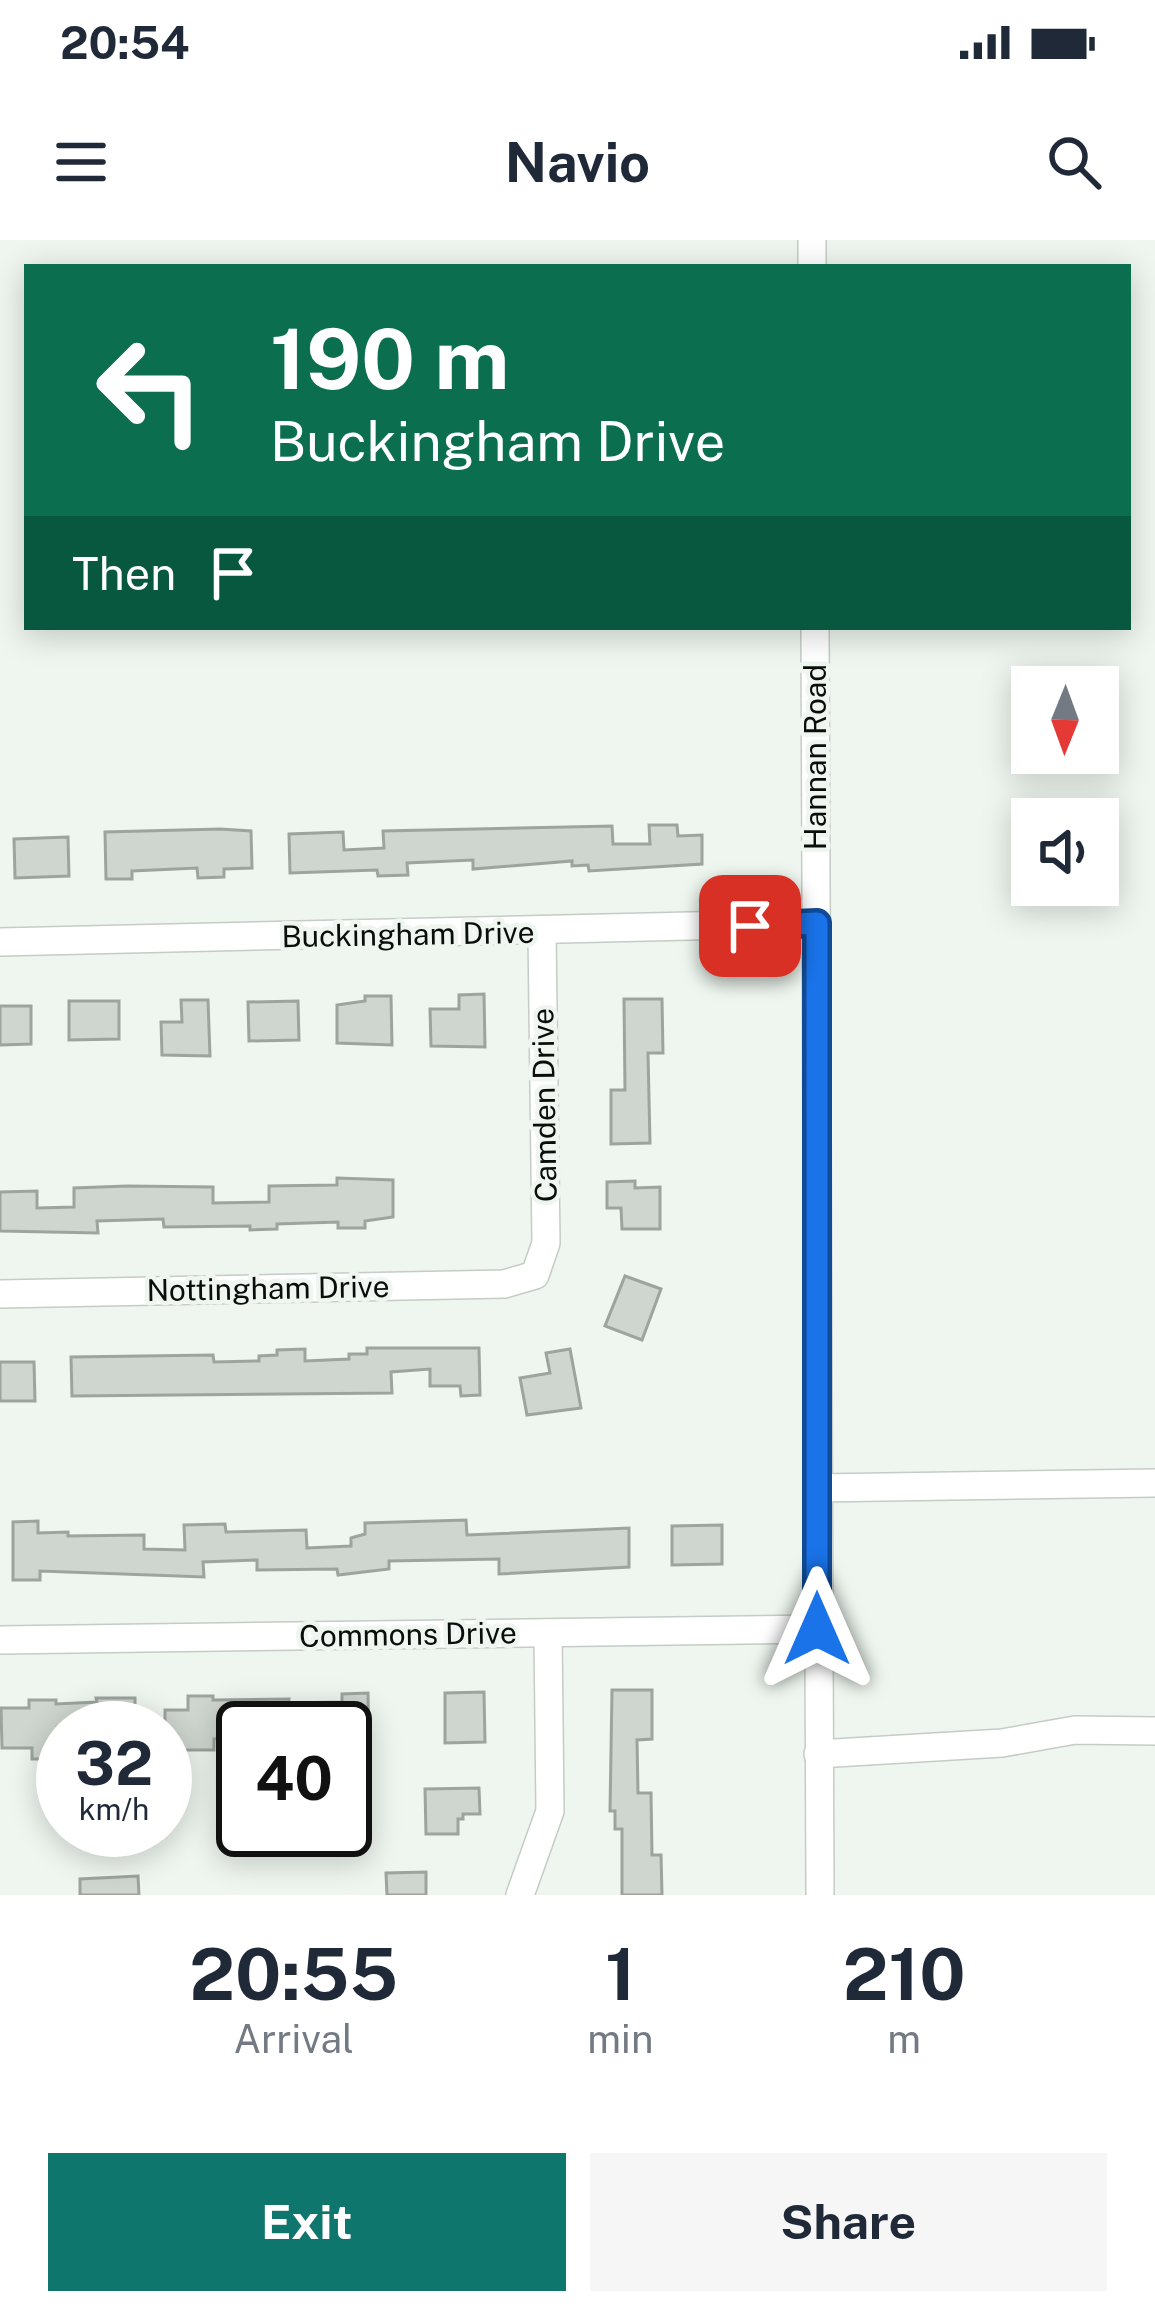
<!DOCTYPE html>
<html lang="en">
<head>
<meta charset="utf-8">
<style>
  :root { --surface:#fff; --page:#f6f6f7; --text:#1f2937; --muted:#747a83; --accent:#0f766e }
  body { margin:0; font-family:"Public Sans",sans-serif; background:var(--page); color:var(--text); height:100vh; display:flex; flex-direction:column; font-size:45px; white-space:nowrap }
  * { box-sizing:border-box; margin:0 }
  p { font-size:39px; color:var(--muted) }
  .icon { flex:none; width:66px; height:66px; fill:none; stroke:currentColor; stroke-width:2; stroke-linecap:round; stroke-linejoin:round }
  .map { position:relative; height:1655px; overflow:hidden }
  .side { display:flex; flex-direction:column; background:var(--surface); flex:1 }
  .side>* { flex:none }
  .banner { position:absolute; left:24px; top:24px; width:1107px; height:366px; border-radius:0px; box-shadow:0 6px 30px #0003; background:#0b6e4f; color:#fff; overflow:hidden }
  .needle { width:78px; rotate:181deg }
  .tools { position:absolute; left:1011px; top:426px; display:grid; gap:24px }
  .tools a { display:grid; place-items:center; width:108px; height:108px; border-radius:0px; background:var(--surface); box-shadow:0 6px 30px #0003; font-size:60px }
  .speed { position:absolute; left:36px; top:1461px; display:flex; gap:24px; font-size:60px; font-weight:700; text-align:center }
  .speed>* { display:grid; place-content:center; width:156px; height:156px; border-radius:50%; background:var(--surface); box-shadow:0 6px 30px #0003; line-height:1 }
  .speed small { font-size:30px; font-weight:400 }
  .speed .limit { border:6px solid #111; border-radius:18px; background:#fff; color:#111 }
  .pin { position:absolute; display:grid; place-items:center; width:102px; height:102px; color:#fff; margin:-51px; border-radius:24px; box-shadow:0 6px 18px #0006 }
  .me { position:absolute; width:132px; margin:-66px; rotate:0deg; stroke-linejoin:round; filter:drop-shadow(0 0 9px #0008) }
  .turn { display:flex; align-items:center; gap:42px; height:252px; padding:0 48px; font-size:54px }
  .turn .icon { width:156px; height:156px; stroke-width:2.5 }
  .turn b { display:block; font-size:84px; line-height:102px }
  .then { display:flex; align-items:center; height:114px; padding:0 48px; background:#0003; gap:24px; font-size:45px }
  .eta { display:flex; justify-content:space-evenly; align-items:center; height:204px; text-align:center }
  .eta b { font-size:72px; font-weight:700; line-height:84px }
  .action { display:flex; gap:24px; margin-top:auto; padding:24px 48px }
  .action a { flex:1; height:138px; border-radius:0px; background:var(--accent); color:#fff; font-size:48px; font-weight:700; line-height:138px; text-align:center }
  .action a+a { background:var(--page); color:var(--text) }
  .status { display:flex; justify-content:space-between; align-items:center; height:84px; padding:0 60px; background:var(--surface); direction:ltr }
  .status svg { height:33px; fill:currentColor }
  header { display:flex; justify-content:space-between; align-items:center; height:156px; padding:0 48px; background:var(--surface); font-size:54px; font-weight:700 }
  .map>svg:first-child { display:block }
  .building { fill:#ced6cf; stroke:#9da49e; stroke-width:3 }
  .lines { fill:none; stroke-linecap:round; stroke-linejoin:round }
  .minor-casing { stroke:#c4ccc5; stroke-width:30 }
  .minor { stroke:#fff; stroke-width:27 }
  .route-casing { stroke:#114b97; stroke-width:30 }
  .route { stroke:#1a73e8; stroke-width:21 }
  .labels { text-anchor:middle; stroke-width:9; stroke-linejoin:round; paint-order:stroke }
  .street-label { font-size:30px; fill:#0a0d0b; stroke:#eef6ef }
</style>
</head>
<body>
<div class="status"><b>20:54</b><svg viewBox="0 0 49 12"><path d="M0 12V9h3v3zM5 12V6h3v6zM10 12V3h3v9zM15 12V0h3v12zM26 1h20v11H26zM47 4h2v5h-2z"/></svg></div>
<header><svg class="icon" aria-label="menu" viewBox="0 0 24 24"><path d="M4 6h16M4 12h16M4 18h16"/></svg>Navio<svg class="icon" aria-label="search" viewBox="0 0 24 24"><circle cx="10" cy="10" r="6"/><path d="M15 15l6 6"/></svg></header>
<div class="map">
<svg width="1155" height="1655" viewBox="0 0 1155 1655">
  <rect width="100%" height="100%" fill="#eef6ef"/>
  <!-- building -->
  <g class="building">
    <path d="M649,585h28l1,11 24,-1v29l-113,7 -1,-6 -16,1v-5l-99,8v-9l-66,3 1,12 -30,1 -1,-6 -87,3 -1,-39 54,-2 1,18 40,-2 -1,-17 229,-5 1,18h37z"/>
    <path d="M220,589l31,2 1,37 -28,1v8l-26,1 -1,-10 -65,3v8h-26l-1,-47z"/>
    <path d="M68,597l1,39 -54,2 -1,-39z"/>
    <path d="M484,754l1,53 -54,-1 -1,-37h29v-14z"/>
    <path d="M365,756h26l1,49 -55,-2v-38l28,-4z"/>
    <path d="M624,759h38l1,54h-15l2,90 -39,1v-54h14z"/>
    <path d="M181,760h27l2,56 -48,-1 -1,-33h21z"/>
    <path d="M69,761h50v38l-50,1z"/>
    <path d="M298,761l1,39 -50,1 -1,-39z"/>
    <path d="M0,766h31v38l-31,1z"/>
    <path d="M337,938l56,2v37l-28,4v7h-27v-6l-61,2v5l-27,1v-4l-86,1 -1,-8 -66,2 1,12 -98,-2v-39l37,-1v17l37,-1v-19l53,-2 86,1v16l56,-1v-16l68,-1z"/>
    <path d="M635,941v7l25,-1v42h-38l-1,-21h-14v-26z"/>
    <path d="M625,1036l36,13 -19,51 -37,-14z"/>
    <path d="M367,1108h112l1,47 -19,1 -1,-10h-30v-17l-39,3 1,21 -320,3 -1,-39 142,-2 1,7 45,-1v-5l18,-1v-5l28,-1v12l44,-2v-5h18z"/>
    <path d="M570,1109l11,59 -54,7 -7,-37 30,-5 -4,-20z"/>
    <path d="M0,1122h34l1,39h-35z"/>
    <path d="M466,1280l1,15 162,-7v39l-130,7v-15l-110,2v8l-51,6 -1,-6 -80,1v-10l-54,2 1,15 -164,-6v9h-27v-58l25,-1v12l30,-1v4l76,-1v14l41,1 -1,-25 41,-1 1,8 80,-2 1,18 44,-2v-8l14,-4v-11z"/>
    <path d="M722,1285v39l-50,1v-39z"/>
    <path d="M612,1450h40v49l-15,1 1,53h13l1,62h9l1,40h-40v-66h-7v-18h-5z"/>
    <path d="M484,1452l1,50 -40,1v-50z"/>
    <path d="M368,1453l1,60h-24v-25h-102v10l-29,1v11h-49v-40h23v-14h25v4l76,-1v4l53,-1v-8z"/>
    <path d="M96,1458h39v28l-78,2v31h-25v-11h-30l-1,-40h28v-8h27v4l41,-2z"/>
    <path d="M479,1548l1,26h-17v5h-5v15h-32l-1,-45z"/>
    <path d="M426,1632v23h-39l-1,-22z"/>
    <path d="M138,1636l1,19h-59v-16z"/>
  </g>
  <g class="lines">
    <!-- minor casing -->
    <g class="minor-casing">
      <g id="minor">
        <path d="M812,0v27"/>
        <path d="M815,387l5,1268"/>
        <path d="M0,702l817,-19"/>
        <path d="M0,1054l504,-10 31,-9 11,-32 -4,-311"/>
        <path d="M817,1248l338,-5"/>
        <path d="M0,1400l817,-11"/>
        <path d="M818,1514l184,-11 73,-13 80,1"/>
        <path d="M520,1655l30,-84 -2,-178"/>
      </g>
    </g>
    <!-- minor -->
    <use href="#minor" class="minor"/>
  </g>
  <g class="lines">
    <!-- route casing -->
    <g class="route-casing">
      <path id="route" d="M750,686l67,-3v706"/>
    </g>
    <!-- route -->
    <use href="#route" class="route"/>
  </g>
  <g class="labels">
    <!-- street labels -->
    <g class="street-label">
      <text transform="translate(816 517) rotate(-90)" y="10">Hannan Road</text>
      <text transform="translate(408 695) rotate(-1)" y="10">Buckingham Drive</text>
      <text transform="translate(545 865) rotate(-91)" y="10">Camden Drive</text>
      <text transform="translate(268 1049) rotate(-1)" y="10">Nottingham Drive</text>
      <text transform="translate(408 1395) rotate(-1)" y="10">Commons Drive</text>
    </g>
  </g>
</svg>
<div class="tools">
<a><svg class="needle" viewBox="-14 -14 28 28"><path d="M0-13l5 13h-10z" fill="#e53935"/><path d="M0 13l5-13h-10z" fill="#747a83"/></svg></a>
<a><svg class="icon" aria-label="sound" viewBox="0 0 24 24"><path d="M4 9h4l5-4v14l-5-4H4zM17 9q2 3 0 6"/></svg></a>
</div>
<div class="speed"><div>32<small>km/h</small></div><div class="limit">40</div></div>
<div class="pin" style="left:750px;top:686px;background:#d93025"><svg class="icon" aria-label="arrive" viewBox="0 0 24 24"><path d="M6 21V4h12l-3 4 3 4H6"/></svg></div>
<svg class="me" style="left:817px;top:1389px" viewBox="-20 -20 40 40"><path d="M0-17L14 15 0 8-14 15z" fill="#1a73e8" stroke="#fff" stroke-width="4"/></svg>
<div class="banner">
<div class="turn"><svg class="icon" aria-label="left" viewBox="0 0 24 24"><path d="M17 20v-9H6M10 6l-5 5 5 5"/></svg><div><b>190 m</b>Buckingham Drive</div></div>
<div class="then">Then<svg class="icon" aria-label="arrive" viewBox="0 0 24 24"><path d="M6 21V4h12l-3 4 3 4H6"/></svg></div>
</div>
</div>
<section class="side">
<div class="eta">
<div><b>20:55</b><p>Arrival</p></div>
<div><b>1</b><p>min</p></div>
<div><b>210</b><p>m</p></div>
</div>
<div class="action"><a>Exit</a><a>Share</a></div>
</section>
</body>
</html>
